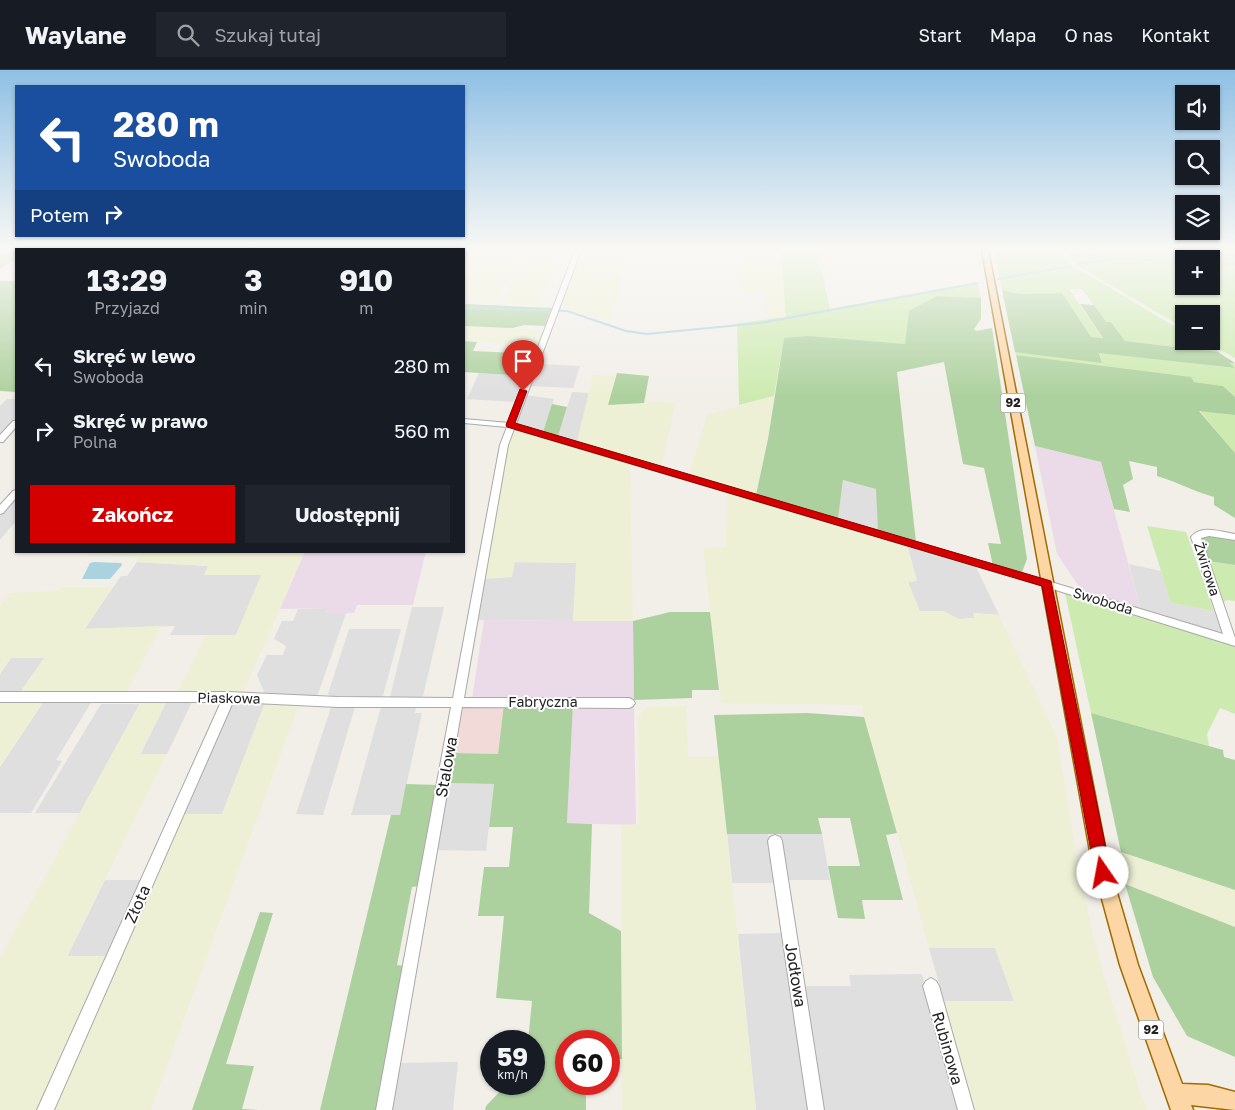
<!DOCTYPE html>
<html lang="pl">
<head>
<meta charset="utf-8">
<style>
  :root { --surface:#171b24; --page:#20242c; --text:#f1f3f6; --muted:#9ea1a6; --line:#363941; --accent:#d40000 }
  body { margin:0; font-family:"Golos Text",sans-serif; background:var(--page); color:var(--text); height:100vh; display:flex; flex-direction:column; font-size:19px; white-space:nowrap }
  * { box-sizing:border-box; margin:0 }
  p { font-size:16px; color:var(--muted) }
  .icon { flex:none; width:28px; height:28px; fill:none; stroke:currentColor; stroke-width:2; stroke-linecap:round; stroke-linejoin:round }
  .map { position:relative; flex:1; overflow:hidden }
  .drawer { position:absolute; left:15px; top:178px; width:450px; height:305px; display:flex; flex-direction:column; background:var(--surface); border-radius:0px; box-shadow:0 1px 4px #0004 }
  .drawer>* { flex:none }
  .banner { position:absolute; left:15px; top:15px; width:450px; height:152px; border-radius:0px; box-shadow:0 1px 4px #0004; background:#1a4fa0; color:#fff; overflow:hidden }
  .buttons { position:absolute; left:1175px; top:15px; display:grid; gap:10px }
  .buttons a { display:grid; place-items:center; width:45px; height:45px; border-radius:0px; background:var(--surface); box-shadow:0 1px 4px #0004; font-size:25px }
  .speed { position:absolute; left:480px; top:960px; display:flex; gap:10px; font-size:25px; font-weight:700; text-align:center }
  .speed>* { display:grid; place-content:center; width:65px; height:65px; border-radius:50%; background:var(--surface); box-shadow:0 1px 4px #0004; line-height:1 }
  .speed small { font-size:12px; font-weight:400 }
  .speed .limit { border:8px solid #d22; background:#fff; color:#111 }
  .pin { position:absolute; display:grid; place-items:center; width:42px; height:42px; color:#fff; margin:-51px -21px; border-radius:50% 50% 50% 0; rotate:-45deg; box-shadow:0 0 5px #0007 }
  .pin .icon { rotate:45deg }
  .me { position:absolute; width:55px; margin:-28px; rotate:348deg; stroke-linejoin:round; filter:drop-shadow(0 0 4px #0008) }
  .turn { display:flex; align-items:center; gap:18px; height:105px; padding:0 15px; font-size:22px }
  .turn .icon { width:65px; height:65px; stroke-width:2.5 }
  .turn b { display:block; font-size:35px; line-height:42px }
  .then { display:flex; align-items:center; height:48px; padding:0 15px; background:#0003; gap:10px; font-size:19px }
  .eta { display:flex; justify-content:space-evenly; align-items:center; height:85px; text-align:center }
  .eta b { font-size:30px; font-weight:700; line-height:35px }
  .action { display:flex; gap:10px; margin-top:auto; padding:10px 15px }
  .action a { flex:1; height:58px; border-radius:0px; background:var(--accent); color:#fff; font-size:20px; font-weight:700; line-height:58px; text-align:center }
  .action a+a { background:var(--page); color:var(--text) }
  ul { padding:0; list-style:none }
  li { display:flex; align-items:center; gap:15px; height:65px; padding:0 15px }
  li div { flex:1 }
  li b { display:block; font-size:19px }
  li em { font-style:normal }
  header { display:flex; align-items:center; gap:30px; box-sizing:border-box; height:70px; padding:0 25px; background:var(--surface); border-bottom:1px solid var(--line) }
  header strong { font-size:24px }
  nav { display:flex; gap:28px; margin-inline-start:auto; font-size:18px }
  .search { width:350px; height:45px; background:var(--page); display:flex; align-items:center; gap:12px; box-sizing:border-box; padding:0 18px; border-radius:0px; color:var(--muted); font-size:19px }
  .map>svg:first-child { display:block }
  .residential { fill:#e0dfdf }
  .commercial { fill:#f2dad9 }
  .industrial { fill:#ebdbe8 }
  .farmland { fill:#eef0d5 }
  .grass { fill:#cdebb0; fill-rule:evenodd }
  .forest { fill:#add19e }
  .water { fill:#aad3df }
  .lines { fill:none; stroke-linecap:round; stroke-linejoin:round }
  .stream { stroke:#aad3df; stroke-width:2 }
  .minor-casing { stroke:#a9a9a9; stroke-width:2 }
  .major-casing { stroke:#a06b00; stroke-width:3 }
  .minor { fill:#fff; fill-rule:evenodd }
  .major { fill:#fcd6a4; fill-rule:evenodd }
  .route { fill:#d40000; stroke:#8a0000 }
  .labels { text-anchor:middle; stroke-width:4; stroke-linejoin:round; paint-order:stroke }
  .shield { fill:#fff; stroke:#646464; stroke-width:1 }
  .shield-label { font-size:12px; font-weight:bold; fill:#222 }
  .street-label { font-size:14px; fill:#222; stroke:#fff }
  .near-street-label { font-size:16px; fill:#222; stroke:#fff }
</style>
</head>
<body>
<header>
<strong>Waylane</strong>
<div class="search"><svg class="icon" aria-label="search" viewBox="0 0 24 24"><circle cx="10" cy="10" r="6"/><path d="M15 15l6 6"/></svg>Szukaj tutaj</div>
<nav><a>Start</a><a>Mapa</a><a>O nas</a><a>Kontakt</a></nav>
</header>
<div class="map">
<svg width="1235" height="1040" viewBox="0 0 1235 1040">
  <rect width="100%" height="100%" fill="#f2efe9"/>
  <!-- residential -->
  <g class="residential">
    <path d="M538,294l42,2 -7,22 -44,-2z"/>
    <path d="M479,303l46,3 -10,26 -48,-3z"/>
    <path d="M572,322l17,1 -12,49 -19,-6z"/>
    <path d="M525,325l29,4 -11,33 -29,-9z"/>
    <path d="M7,329h9v21l-16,16v-30z"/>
    <path d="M843,410l34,9 1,42 -40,-12z"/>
    <path d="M16,427v24l-16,19v-24z"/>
    <path d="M907,475l68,20 24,50 -25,-2v5l-15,1 -16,-8h-24l-11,-29 9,-1z"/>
    <path d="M137,492l71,4 -3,9h57l-26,60h-66l5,-9 -91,3 37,-53h6z"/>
    <path d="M514,492l63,1 -4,58 -96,-1 7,-41z"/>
    <path d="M1129,494l32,7 10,32 43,8 8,20 -6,2 -75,-22z"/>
    <path d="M412,537h32l-22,93 -30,-2 -2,-1z"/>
    <path d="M327,538l-1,5h20l-28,81 -6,4 -46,-2 -9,-21 10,-20h16l3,-9 -12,-7 8,-18h11l5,-12z"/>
    <path d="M349,559h52l-19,70h-47l-7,-5z"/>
    <path d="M11,588h33l-25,36h-19v-20z"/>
    <path d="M44,631h48l-36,59 6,1 -31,52h-31v-46z"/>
    <path d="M167,631l25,1 -25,52 -27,1z"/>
    <path d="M232,632l33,1 -43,111h-38z"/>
    <path d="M101,634h39l-60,109h-45z"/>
    <path d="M331,637h24l-32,108 -27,-1z"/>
    <path d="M381,637l35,1 -1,5h7l-22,102h-49z"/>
    <path d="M447,713l47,1 -8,67 -51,-1z"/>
    <path d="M727,764h41l8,49h-44z"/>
    <path d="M780,764h42l8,46h-43z"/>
    <path d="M105,810h39l-34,76 -43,1z"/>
    <path d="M783,863l26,177h-53l-18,-176z"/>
    <path d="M995,877l19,54h-70l-15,-53z"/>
    <path d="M922,904l37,136h-135l-20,-124h47l-2,-11z"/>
    <path d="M458,992l-5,48h-63l8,-47z"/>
  </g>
  <!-- commercial -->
  <path class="commercial" d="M467,636h37l-6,48 -46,-1 9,-43z"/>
  <!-- industrial -->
  <g class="industrial">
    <path d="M1035,376l66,16 40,149 -54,-17 -7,-6 -23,-34z"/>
    <path d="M305,481h121l-13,54h-56l-3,8h-28l1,-5 -47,1z"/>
    <path d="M484,550l149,1 1,79 -162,-1z"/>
    <path d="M573,635h61l2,120 -69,-2z"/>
  </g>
  <!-- farmland -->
  <g class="farmland">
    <path d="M464,180h59l-28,53 -28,-2 5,-8 -8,-2z"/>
    <path d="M529,180h34l-24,55 -37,-2z"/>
    <path d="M602,180h26l-17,71 -52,-14 20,-52 20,1z"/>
    <path d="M723,180h58l5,68 -18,2 -4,-27 -22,-2 -1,-38 -18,-1z"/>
    <path d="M817,180h13l6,25h-14z"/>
    <path d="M465,256l78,4 -5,15 -74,-4z"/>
    <path d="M593,305l22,1 -7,29 39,-2 3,-2 26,2 -15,63 -84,-24z"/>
    <path d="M774,326l-6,43 -12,56 -67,-20 18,-60z"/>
    <path d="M513,358l117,35 3,158h-60l3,-58 -61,-1 -3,15 -28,2 26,-144z"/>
    <path d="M727,422l180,53 10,36 -9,1 12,29h23l16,8 15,-1 -1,-5 26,2 58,122 20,123 16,76 14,50 33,105 8,19h-174l-30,-109h70l-19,-53h-66l-68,-243 -140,-2 -18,-155 23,-1z"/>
    <path d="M90,481h215l-63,145 -66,-1 30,-60h30l25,-60h-57l4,-9 -71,-4 2,-5 -51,-2z"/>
    <path d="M64,517h49l-28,42 76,-3 -35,68h-107l25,-36h-33l-11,16v-68l10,-13 45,-2z"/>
    <path d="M0,631h44l-44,66z"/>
    <path d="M141,631h26l-27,53h27l-100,202h43l-69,154h-41v-152z"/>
    <path d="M265,633l34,1 -148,406h-98l131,-296h38z"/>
    <path d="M646,636h40l2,51h31l37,353h-134l-1,-285 18,-1 -1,-106z"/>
    <path d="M1121,782l114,38v37l-110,-43z"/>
  </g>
  <!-- grass -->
  <g class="grass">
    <path d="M781,180h36l13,59 147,-27 4,16 -44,-2 -32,48 -121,-6 -10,58 -35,9 -2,-82 49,-6z"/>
    <path d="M994,180h66l12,15 112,67v9h15l19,11 -93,-11 -14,-19h-5l-24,-33h-13l34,50 -13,-2 -28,-44 -42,1 -18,-4z"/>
    <path d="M1064,180h171v108l-30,-17h6v-27h-27v14l-108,-63zM1184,189h27v27h-27z"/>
    <path d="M1015,282l87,10 -3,-10 134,16 -5,-5h7v34l-12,-11 -207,-31z"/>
    <path d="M1199,340l36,5v38z"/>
    <path d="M1147,456l39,6 28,79 -43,-8z"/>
    <path d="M1208,491l27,4v36l-8,-1 -3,2z"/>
    <path d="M1065,523l170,52v69l-15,-6 -13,26 2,12 -118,-33z"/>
  </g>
  <!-- forest -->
  <g class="forest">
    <path d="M0,180h16v9l-16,10z"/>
    <path d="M0,211h16v111l-16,-1z"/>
    <path d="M1002,220l18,4 42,-1 29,44 12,1 -23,-34 14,1 12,17h5l14,19 93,11 17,11h-6l6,5 -136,-15 3,10 -87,-11z"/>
    <path d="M937,226l44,2v21l-7,10 2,2 16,-3 35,231 -6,16 -28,-9 -5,-23 13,1 -17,-76 -21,-4 -19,-102 -47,10 19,170 -38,-11 -2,-42 -33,-9 -5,39 -82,-24 12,-56 16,-101 24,-2 97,8 4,-33z"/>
    <path d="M464,234l88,4 -7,18 -21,-1 -11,3 -48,-2 -1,1z"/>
    <path d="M464,271l13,1 -4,9 61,3 -4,10 -13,-1 -6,12 -47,-3z"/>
    <path d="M1016,285l175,22 3,5 29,4 12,11v18l-36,-4 36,42v65l-21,-13v-8c-22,-6 -36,-15 -57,-21v-9l-28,-6 4,18 -10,6 7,27 -16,-3 -13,-47 -66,-16z"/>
    <path d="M617,303l32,3 -5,27 -36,2z"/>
    <path d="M552,334l15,3 -9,29 -15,-4z"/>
    <path d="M1203,464l32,5v26l-27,-4 -9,-25z"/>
    <path d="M670,542h40l9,78h-27v8l-58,2 -1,-79z"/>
    <path d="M504,634l69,1 -6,118 25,1 -3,89 32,18 1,128h-13v-18h-43v43h20v26h-101l1,-4 21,-22h27v-43h-6l4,-40 -36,-3 8,-82h-26l6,-49h25l4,-40h-24l5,-43 -47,-1 5,-30 46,1z"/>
    <path d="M807,643l57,4 33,116 -11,2 17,65h-41l3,19 -27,-1 -10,-52h32l-10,-48h-32l4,16h-95l-13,-119z"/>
    <path d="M1091,643l132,37 1,7 11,3v130l-114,-38z"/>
    <path d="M406,714l32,1 -18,101 -8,1 -15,78 9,1 -27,144h-59l71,-295h9z"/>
    <path d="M1125,814l110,43v130l-48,-21 -34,-59z"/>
    <path d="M260,842l13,1 -47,151 28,2 -12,43 17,1h-67z"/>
  </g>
  <!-- water -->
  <path class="water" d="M94,492l27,1 1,2 -12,14h-28l8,-16z"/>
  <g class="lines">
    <!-- stream -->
    <g class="stream">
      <path d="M1071,180l35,8"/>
      <path d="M1211,193l24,1"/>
      <path d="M1079,194l30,-5 75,2"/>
      <path d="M998,209l74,-13"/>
      <path d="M464,238l103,3 59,20 21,3 113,-11 218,-40"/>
    </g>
    <!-- minor casing -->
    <g class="minor-casing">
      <g id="minor">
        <path d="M575,180h6l-65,174 535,158 172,52 -32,-97c11,-13 30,-5 44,-3v6l-26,-4 -8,2 34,100v8l-192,-60 -529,-157 -6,16 -44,253h165l4,2 2,3 -2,3 -4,2 -167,-1 -70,403h-16l75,-403h-113l-105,-5 -179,408h-17l184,-408h-221v-10h229l109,5 115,1 47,-253 7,-18 -43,-4v-4l45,4z"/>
        <path d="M13,351h3v6l-13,15h-3v-7z"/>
        <path d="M16,420v8l-13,15 -3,1v-9l13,-14z"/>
        <path d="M775,765l5,2 2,4 42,269h-16l-40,-269 2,-4z"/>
        <path d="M931,908l5,3 3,5 35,124h-16l-35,-124 3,-5z"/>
      </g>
    </g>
    <!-- major casing -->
    <g class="major-casing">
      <path id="major" d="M982,180h6l120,612 30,103 44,119 26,1 27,7v18l-44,-5 2,5h-22l-51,-145 -28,-103z"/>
    </g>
    <!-- minor -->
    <use href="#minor" class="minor"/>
    <!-- major -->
    <use href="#major" class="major"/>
  </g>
  <!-- sky -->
  <linearGradient id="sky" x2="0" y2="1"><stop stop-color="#8fc0e4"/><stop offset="0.55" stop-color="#f9f8f5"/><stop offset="1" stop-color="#f9f8f5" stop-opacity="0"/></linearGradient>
  <rect width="1235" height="326" fill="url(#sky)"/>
  <!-- route -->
  <path class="route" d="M520,319l7,2 -12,32 536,158 60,292 -2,6 -6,2 -6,-2 -2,-6 -53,-287 -535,-159 -1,-2z"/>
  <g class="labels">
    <!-- shield labels -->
    <g class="shield">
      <rect x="1000.5" y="323.5" width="25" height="19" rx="4"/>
      <rect x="1138.5" y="950.5" width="25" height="19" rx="4"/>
    </g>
    <g class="shield-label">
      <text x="1013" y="337">92</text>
      <text x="1151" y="964">92</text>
    </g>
    <!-- street labels -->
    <g class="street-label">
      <text transform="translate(1207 499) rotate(72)" y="5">Żwirowa</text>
      <text transform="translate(1103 531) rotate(17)" y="5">Swoboda</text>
      <text transform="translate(229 628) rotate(1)" y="5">Piaskowa</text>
      <text x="543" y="637">Fabryczna</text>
    </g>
    <!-- near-street labels -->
    <g class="near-street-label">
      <text transform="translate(446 697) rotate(-80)" y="6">Stalowa</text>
      <text transform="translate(137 834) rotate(-66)" y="6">Złota</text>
      <text transform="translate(796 905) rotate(81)" y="6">Jodłowa</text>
      <text transform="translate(948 978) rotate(74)" y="6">Rubinowa</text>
    </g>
  </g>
</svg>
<div class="buttons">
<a><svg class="icon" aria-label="sound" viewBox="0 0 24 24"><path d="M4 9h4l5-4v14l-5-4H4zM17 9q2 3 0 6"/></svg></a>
<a><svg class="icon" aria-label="search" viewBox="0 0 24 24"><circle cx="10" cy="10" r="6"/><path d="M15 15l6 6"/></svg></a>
<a><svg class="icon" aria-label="layers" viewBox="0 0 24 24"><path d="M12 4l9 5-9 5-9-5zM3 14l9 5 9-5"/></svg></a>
<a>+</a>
<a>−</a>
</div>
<div class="speed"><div>59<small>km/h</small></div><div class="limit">60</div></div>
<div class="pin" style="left:523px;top:321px;background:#d93025"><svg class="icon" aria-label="arrive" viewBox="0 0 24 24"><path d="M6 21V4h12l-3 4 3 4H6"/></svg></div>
<svg class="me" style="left:1103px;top:803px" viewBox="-20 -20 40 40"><circle r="19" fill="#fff"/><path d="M0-13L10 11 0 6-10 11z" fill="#d40000"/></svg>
<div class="banner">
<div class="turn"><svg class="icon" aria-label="left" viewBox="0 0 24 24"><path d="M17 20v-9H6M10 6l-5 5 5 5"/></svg><div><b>280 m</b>Swoboda</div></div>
<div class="then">Potem<svg class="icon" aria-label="right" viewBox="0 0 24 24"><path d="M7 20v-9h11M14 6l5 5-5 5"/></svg></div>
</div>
<section class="drawer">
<div class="eta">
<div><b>13:29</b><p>Przyjazd</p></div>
<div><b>3</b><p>min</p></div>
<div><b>910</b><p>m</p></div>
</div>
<ul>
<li><svg class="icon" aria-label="left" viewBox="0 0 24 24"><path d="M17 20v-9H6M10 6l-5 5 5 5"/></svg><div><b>Skręć w lewo</b><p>Swoboda</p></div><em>280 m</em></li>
<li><svg class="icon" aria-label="right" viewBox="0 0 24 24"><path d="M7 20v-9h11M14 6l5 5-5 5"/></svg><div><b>Skręć w prawo</b><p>Polna</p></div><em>560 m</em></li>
</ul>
<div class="action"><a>Zakończ</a><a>Udostępnij</a></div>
</section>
</div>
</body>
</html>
